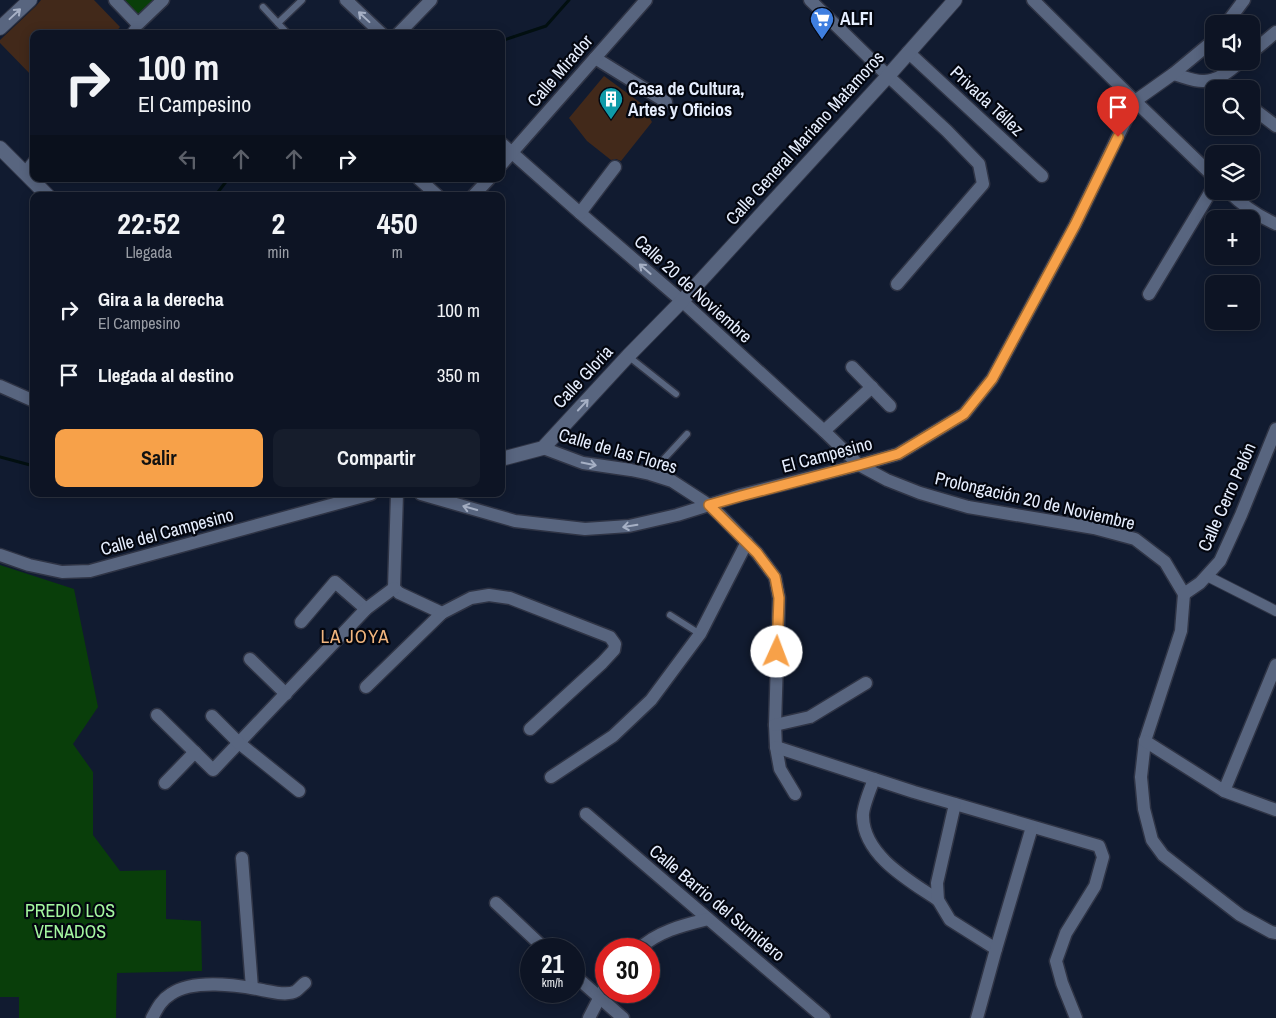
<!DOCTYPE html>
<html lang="es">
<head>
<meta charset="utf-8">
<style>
  :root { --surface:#0d1424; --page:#161d2c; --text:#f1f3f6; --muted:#9a9ea6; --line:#2d3341; --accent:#f7a149 }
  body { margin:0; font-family:"Archivo Narrow",sans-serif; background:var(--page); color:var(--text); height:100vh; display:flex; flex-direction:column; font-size:19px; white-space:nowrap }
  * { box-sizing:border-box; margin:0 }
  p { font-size:16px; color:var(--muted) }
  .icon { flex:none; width:28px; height:28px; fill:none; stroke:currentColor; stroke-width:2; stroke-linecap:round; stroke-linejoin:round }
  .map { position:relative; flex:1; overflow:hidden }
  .side { position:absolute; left:30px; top:192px; width:475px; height:305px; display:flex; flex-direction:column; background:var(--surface); border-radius:10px; box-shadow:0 2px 12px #0003,0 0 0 1px var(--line) }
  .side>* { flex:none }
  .guide { position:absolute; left:30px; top:30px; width:475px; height:152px; border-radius:10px; box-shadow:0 2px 12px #0003,0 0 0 1px var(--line); background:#0d1424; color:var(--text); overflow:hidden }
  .tools { position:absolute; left:1205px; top:15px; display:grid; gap:10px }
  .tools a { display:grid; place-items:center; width:55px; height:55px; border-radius:10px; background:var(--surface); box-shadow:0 2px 12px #0003,0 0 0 1px var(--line); font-size:25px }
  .speed { position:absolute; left:520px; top:938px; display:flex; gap:10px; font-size:25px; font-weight:700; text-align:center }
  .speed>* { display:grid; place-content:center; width:65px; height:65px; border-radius:50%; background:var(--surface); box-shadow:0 2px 12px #0003,0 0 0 1px var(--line); line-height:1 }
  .speed small { font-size:12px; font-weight:400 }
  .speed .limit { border:8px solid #d22; background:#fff; color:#111 }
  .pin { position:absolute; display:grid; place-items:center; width:42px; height:42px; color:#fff; margin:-51px -21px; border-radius:50% 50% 50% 0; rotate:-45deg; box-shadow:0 0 5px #0007 }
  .pin .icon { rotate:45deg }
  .me { position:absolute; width:55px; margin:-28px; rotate:2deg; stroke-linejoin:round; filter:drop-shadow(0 0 4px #0008) }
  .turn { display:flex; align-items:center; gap:18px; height:105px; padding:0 25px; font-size:22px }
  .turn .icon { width:65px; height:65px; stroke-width:2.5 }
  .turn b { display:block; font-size:35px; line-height:42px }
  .lanes { display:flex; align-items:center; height:48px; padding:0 25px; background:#0003; justify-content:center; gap:25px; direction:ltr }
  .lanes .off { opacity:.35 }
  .eta { display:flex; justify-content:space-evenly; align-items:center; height:85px; text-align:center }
  .eta b { font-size:30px; font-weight:800; line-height:35px }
  .button { display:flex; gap:10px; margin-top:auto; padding:10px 25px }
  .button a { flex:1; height:58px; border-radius:10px; background:var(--accent); color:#111; font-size:20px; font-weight:800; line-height:58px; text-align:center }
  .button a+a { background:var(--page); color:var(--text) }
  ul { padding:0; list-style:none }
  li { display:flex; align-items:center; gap:15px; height:65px; padding:0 25px }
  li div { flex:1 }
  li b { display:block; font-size:19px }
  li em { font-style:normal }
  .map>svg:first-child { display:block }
  .green { fill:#093e0a }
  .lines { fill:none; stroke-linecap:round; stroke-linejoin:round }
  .stream { stroke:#020f10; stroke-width:3 }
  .building { fill:#42291a }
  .service-casing { stroke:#2f3445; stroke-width:9 }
  .pedestrian-casing { stroke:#2f3445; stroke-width:12 }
  .minor-casing { stroke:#2f3445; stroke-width:15 }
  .secondary-casing { stroke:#2f3445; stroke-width:16 }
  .service { stroke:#58657f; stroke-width:6 }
  .pedestrian { stroke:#58657f; stroke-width:10 }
  .minor { stroke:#58657f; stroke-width:12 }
  .secondary { stroke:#58657f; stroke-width:14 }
  .oneway { stroke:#a6b0c5 }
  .route-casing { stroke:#a1692f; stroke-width:12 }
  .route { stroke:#f7a149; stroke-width:9 }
  .labels { text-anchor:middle; stroke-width:4.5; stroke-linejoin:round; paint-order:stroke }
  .poi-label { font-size:18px; font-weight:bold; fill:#e6eefe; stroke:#03060f; text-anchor:start }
  .street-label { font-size:18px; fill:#e6eefe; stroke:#03060f }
  .park-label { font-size:18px; fill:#a4f7a0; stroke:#03060f }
  .neighbourhood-label { font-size:19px; letter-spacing:1px; fill:#f1b57e; stroke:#03060f }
</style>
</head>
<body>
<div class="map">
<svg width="1276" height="1018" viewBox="0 0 1276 1018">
  <rect width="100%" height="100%" fill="#111b30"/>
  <!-- green -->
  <g class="green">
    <path d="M118,0h40l-20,19z"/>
    <path d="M0,565l74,24 24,118 -25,37 20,28v63l27,36 46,-1v49l35,2 1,50 -85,2 -1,45h-97v-21h-19z"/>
  </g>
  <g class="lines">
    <!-- stream -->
    <g class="stream">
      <path d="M501,41l45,-15 23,-26"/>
      <path d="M215,196l13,-17"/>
      <path d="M0,457l34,9"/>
    </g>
  </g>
  <!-- building -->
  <g class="building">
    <path d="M41,0h53l26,27 -6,7h-80v44l-34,-35v-3l36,-34z"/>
    <path d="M604,76l38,28 10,18 -31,39 -5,-2 -5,1 -24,-19 -18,-23z"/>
  </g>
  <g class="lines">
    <!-- service casing -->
    <g class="service-casing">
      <g id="service">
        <path d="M263,7l25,27"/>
        <path d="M278,23l24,-23"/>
        <path d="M628,356l48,38"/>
        <path d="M650,474l37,-40"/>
        <path d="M670,615l30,19"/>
      </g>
    </g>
    <!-- pedestrian casing -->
    <g class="pedestrian-casing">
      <g id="pedestrian">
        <path d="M131,34l7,-10"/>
        <path d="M24,173l10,-13"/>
        <path d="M1207,576l69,35"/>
      </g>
    </g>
    <!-- minor casing -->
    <g class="minor-casing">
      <g id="minor">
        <path d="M115,0l23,24 25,-24"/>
        <path d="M346,0l36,34"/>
        <path d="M810,0l78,76 59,55 32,33 4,20 -86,100"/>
        <path d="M1033,0l102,101 79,76"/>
        <path d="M1226,24l18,-24"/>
        <path d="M398,34l33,-34"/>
        <path d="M908,52l134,124"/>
        <path d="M1251,53l25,-21"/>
        <path d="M595,58l71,44"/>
        <path d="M1173,74c9,2 22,8 31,7 14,0 27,-11 37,-20"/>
        <path d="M1215,79l13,10"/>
        <path d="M1251,107l25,19"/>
        <path d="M501,143l79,70 102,88 142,130 35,34 28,15 33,13 48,14 126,21 41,11 30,23 19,32"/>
        <path d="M501,165l145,-165"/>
        <path d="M419,179l19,17"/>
        <path d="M1228,191c14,14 30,25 48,33"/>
        <path d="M473,196l16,-17"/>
        <path d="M580,213l35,-46"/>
        <path d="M1149,294l65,-108"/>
        <path d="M852,367l38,39"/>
        <path d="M0,386l34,15"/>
        <path d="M824,431l48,-44"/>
        <path d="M543,448l40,15 48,7 19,4 22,7 37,24 11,10 37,38 18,24 4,21 -4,127 1,22 4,22 15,25"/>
        <path d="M421,494l94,27 70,8 44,-3 48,-11 64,-20 118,-30 39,-11 66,-40 28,-35 83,-154 60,-124 38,-27 41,-34"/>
        <path d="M0,555l29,10 33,7 28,-1 281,-77"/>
        <path d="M394,588l5,5 43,20 29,-15 18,-3 21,3 100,39 5,7 -1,6 -12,13 -72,66"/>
        <path d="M394,588l3,-94"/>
        <path d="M1184,594l-3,37 -36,110 -4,36 3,32 8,31 11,15 37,29 40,31 31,17 5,1"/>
        <path d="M1184,594l16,-11 20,-22 21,-46 35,-86"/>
        <path d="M301,622l34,-40 31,27"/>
        <path d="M250,659l36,35"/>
        <path d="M366,687l76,-74"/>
        <path d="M157,715l56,55 153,-161 28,-21"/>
        <path d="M212,716l27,27 60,48"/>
        <path d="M775,725l35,-8 56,-34"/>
        <path d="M1145,741l79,50 52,19"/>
        <path d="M776,747l138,45 185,54 4,11 -8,29 -29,47 -10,28 6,22 14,35"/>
        <path d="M551,777l62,-41 38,-36 49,-66 47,-92"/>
        <path d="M874,779c-3,9 -12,29 -11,38 1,39 47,64 75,83"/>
        <path d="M165,783l30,-31"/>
        <path d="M1224,791l52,-126"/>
        <path d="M955,804l-18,79 1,17 12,20 46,29"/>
        <path d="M586,814l238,204"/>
        <path d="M242,858l10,130"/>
        <path d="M496,903l49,46"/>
        <path d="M639,949c19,-18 45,-24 69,-30"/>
        <path d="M574,975l49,43"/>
        <path d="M152,1018c5,-9 9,-18 19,-24 22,-15 66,-9 91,-4 10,2 26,6 34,1 3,-2 6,-6 9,-8"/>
        <path d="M589,1018l17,-33"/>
        <path d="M977,1018l19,-69 36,-122"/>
      </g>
    </g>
    <!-- secondary casing -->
    <g class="secondary-casing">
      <g id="secondary">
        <path d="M0,28l30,-28"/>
        <path d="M0,148l48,48"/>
        <path d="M501,459l42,-11 85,-92 54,-55 206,-225 67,-76"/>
      </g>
    </g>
    <!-- service -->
    <use href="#service" class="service"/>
    <!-- pedestrian -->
    <use href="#pedestrian" class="pedestrian"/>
    <!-- minor -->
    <use href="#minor" class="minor"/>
    <!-- secondary -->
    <use href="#secondary" class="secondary"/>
  </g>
  <!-- one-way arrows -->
  <defs><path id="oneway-shaft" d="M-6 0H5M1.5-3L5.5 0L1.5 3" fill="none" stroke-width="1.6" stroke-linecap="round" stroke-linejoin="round" transform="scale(1.25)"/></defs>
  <g class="oneway">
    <use href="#oneway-shaft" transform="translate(15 14) rotate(-43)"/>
    <use href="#oneway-shaft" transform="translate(364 17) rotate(-137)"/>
    <use href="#oneway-shaft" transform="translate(645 269) rotate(-139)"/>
    <use href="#oneway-shaft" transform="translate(583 405) rotate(-47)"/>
    <use href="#oneway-shaft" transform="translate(589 464) rotate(11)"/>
    <use href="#oneway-shaft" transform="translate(470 508) rotate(-164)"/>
    <use href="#oneway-shaft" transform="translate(630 526) rotate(171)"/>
  </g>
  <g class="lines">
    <!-- route casing -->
    <g class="route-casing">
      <path id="route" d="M777,652l2,-54 -4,-21 -18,-24 -48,-48 32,-9 118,-31 39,-11 66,-40 28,-35 83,-154 43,-88"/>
    </g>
    <!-- route -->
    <use href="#route" class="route"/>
  </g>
  <!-- icons -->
  <defs>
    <g id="supermarket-pin" transform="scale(1.25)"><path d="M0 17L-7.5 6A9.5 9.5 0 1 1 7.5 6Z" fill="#3f7fe0" stroke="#03060f"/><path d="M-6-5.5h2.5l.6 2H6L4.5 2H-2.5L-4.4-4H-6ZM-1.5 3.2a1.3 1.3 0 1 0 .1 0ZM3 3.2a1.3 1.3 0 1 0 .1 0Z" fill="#fff"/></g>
    <g id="building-pin" transform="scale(1.25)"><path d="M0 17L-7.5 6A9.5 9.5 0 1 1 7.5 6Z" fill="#0f9aa8" stroke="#03060f"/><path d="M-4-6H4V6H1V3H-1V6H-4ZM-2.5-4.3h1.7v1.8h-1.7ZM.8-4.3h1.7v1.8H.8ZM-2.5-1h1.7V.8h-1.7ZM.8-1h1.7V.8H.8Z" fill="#fff"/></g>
  </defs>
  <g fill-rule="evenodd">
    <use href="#supermarket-pin" x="822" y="19"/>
    <use href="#building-pin" x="611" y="99"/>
  </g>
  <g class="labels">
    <!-- poi labels -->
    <g class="poi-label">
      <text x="840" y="25">ALFI</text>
      <text x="628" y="95">Casa de Cultura,<tspan x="628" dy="21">Artes y Oficios</tspan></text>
    </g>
    <!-- street labels -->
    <g class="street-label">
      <text transform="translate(560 71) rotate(-49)" y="6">Calle Mirador</text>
      <text transform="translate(987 101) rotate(43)" y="6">Privada Téllez</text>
      <text transform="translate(805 138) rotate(-48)" y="6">Calle General Mariano Matamoros</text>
      <text transform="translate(693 289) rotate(42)" y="6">Calle 20 de Noviembre</text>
      <text transform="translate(583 377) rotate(-47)" y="6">Calle Gloria</text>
      <text transform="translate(618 451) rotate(16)" y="6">Calle de las Flores</text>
      <text transform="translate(827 455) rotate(-15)" y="6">El Campesino</text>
      <text transform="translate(1227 497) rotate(-66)" y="6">Calle Cerro Pelón</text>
      <text transform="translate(1035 501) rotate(13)" y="6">Prolongación 20 de Noviembre</text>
      <text transform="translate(167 532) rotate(-15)" y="6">Calle del Campesino</text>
      <text transform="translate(717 903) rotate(40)" y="6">Calle Barrio del Sumidero</text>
    </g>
    <!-- park labels -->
    <g class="park-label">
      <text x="70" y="917">PREDIO LOS<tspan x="70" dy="21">VENADOS</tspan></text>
    </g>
    <!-- neighbourhood labels -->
    <g class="neighbourhood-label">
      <text x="355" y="643">LA JOYA</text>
    </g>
  </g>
</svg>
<div class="tools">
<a><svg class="icon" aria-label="sound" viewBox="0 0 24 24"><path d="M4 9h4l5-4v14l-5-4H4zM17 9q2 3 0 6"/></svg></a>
<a><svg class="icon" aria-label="search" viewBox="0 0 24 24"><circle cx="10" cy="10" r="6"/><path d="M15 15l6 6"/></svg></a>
<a><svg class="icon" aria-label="layers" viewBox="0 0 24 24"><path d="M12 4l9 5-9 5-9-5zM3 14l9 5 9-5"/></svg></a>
<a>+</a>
<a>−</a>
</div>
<div class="speed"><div>21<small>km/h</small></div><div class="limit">30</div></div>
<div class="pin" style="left:1118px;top:137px;background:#d93025"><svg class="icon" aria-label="arrive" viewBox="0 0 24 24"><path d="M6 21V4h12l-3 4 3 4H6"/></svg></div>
<svg class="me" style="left:777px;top:652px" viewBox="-20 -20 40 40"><circle r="19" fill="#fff"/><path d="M0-13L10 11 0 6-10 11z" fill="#f7a149"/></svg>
<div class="guide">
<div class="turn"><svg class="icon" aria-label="right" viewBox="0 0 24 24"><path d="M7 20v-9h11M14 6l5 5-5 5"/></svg><div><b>100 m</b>El Campesino</div></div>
<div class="lanes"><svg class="icon off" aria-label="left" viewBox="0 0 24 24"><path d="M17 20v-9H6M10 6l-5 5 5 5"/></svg><svg class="icon off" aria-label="ahead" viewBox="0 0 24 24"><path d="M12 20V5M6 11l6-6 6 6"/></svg><svg class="icon off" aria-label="ahead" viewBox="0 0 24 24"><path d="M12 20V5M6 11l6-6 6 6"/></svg><svg class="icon" aria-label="right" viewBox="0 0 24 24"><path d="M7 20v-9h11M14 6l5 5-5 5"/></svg></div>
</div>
<section class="side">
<div class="eta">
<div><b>22:52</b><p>Llegada</p></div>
<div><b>2</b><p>min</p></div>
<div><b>450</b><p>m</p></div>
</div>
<ul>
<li><svg class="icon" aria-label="right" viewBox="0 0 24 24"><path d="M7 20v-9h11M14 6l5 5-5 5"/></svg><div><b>Gira a la derecha</b><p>El Campesino</p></div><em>100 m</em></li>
<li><svg class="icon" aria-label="arrive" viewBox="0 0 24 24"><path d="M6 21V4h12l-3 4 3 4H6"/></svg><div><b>Llegada al destino</b></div><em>350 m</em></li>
</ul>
<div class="button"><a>Salir</a><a>Compartir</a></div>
</section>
</div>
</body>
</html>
